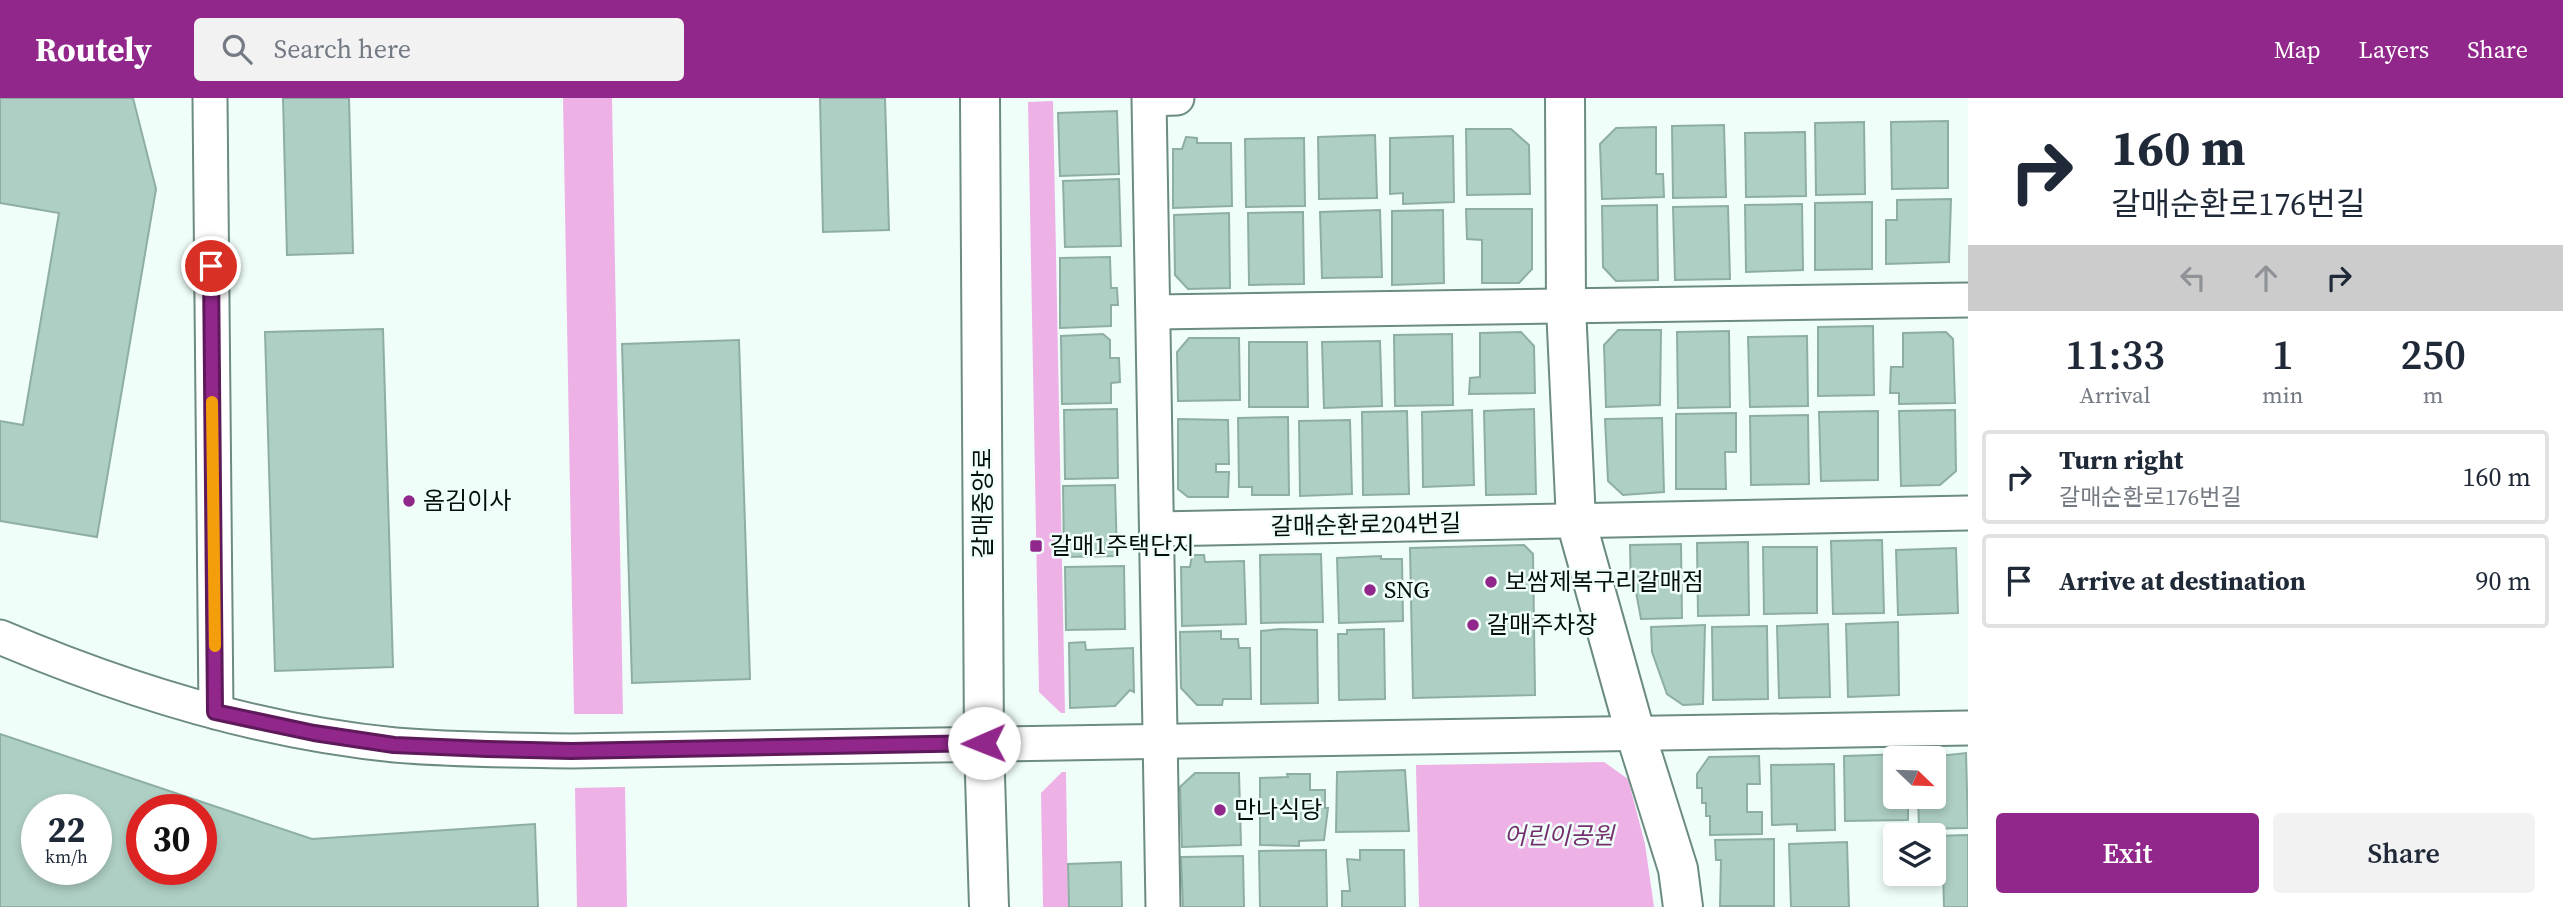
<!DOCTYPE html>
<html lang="en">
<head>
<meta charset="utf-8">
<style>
  :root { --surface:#fff; --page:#f2f2f3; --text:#1f2937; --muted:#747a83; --line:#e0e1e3; --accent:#91278b }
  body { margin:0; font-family:"Source Serif 4","Noto Sans KR",serif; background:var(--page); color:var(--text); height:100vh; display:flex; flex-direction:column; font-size:26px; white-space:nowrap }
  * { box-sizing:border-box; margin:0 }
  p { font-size:23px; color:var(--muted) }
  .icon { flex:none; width:38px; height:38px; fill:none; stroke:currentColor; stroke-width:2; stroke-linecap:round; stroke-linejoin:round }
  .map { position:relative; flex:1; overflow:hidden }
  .drawer { display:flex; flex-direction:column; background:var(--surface); width:595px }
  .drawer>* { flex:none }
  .guide { background:#fff; color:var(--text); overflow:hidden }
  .needle { width:46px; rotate:113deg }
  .fabs { position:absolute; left:1883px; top:648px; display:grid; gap:14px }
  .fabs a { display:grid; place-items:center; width:63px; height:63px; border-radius:7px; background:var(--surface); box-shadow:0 4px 10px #0003; font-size:35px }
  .speed { position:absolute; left:21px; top:696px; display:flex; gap:14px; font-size:35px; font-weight:700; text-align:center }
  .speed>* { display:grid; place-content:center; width:91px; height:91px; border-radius:50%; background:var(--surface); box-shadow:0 4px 10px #0003; line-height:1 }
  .speed small { font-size:18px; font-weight:400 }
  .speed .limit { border:10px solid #d22; background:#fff; color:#111 }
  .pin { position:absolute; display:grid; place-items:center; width:60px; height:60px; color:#fff; margin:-30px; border:4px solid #fff; border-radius:50%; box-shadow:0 2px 7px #0007 }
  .me { position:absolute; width:77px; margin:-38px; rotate:269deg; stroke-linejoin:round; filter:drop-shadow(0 0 5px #0008) }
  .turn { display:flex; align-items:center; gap:24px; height:147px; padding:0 28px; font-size:32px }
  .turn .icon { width:91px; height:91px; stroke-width:2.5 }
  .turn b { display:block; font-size:49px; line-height:60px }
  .lanes { display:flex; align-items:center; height:66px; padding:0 28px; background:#0003; justify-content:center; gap:35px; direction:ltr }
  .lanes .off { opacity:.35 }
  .eta { display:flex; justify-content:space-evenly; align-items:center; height:119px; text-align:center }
  .eta b { font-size:42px; font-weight:600; line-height:49px }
  .button { display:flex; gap:14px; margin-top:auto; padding:14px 28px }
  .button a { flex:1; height:80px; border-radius:7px; background:var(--accent); color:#fff; font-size:28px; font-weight:600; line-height:80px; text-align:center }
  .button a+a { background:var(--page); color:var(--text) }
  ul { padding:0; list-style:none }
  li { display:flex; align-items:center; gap:21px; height:94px; margin:0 14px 10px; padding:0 14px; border:4px solid var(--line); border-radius:7px }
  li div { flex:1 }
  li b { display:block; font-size:26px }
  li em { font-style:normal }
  header { display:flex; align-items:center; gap:42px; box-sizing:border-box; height:98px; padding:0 35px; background:var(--accent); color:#fff }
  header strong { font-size:33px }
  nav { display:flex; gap:38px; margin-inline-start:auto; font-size:24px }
  .search { width:490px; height:63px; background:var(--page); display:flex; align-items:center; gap:18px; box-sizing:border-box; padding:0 24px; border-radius:7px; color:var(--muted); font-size:26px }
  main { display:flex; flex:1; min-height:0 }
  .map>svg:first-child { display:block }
  .green { fill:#edb1e6 }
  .building { fill:#aecfc4; stroke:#8eaea4; stroke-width:2; fill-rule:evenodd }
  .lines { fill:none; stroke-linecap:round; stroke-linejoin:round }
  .street-casing { stroke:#6c8b81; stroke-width:37 }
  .secondary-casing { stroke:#6c8b81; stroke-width:42 }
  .street { stroke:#fff; stroke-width:33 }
  .secondary { stroke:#fff; stroke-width:38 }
  .route-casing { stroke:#5e195a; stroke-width:18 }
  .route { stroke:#91278b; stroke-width:12 }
  .slow { stroke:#f59e0b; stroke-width:12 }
  .poi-dot { fill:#91278b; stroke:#f0fef9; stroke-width:2.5 }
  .labels { text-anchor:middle; stroke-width:5; stroke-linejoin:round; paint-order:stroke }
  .poi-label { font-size:24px; fill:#040f0b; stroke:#f0fef9; text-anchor:start }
  .street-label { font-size:24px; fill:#040f0b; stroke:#f0fef9 }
  .park-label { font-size:24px; font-style:italic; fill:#732f6e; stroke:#f0fef9 }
</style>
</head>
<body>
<header>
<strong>Routely</strong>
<div class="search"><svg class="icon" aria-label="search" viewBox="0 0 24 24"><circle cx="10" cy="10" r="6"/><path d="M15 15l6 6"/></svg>Search here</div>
<nav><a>Map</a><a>Layers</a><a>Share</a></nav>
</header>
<main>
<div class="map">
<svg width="1968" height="809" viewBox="0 0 1968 809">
  <rect width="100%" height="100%" fill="#f0fef9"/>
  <!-- green -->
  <g class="green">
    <path d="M563,0h49l11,616h-49z"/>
    <path d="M1053,3l12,612h-4l-22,-21 -11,-590z"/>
    <path d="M1604,664l24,17 17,65 9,63h-235l-3,-142z"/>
    <path d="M1062,674h4l2,135h-25l-2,-114z"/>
    <path d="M625,689l2,120h-50l-2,-119z"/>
  </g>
  <!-- building -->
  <g class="building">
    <path d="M0,0h133l23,91 -59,348 -97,-16v-100l23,4 36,-212 -59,-10z"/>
    <path d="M283,0h66l4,155 -66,2z"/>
    <path d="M820,0h65l4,132 -66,2z"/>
    <path d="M1117,13l2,63 -59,2 -2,-63z"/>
    <path d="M1948,23v67l-56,1 -1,-67z"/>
    <path d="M1864,24l1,72 -49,1 -1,-72z"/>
    <path d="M1724,27l2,72 -53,1 -1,-72z"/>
    <path d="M1656,29v47h7l1,23 -62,2 -2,-55 16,-16z"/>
    <path d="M1466,31h45l18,16 1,49 -63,1z"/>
    <path d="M1805,34l1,64 -60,1 -1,-64z"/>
    <path d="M1375,37l2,63 -58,1 -1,-62z"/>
    <path d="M1453,38l1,66 -51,2v-11l-13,1v-56z"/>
    <path d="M1186,39l11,1v5h34l1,63 -59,2v-59h9z"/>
    <path d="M1304,40l1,68 -59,1 -1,-68z"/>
    <path d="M1119,81l2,67 -56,1 -2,-66z"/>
    <path d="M1951,101l-2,63 -63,2v-44h11v-20z"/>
    <path d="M1872,104v67l-57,1v-67z"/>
    <path d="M1802,106l1,66 -57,2 -1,-67z"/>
    <path d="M1657,107l1,75 -42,1 -13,-14 -1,-61z"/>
    <path d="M1728,108l2,73 -55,1 -2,-73z"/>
    <path d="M1466,111h66v60l-13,14h-37v-43l-15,-1z"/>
    <path d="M1380,112l2,67 -60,1 -2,-66z"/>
    <path d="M1443,112l1,73 -52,2v-74z"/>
    <path d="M1303,114l1,72 -55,1 -1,-72z"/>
    <path d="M1229,115l1,75 -42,1 -13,-14 -1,-60z"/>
    <path d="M1110,159l1,31h6l1,17h-7v21l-51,2v-70z"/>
    <path d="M1873,228l1,69 -56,1v-69z"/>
    <path d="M383,231l10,338 -118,4 -10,-339z"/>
    <path d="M1618,232h43l-1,75 -54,2 -2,-62z"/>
    <path d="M1729,233l1,76 -52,1 -1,-76z"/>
    <path d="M1521,234l13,14 1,47 -66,1 1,-16 10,-1v-44z"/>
    <path d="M1946,234l7,7 2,64 -56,1v-11h-9l1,-26h12v-34z"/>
    <path d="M1103,236l7,6v18h9l1,24 -9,1v20l-49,1 -1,-68z"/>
    <path d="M1452,236l1,71 -58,1 -1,-71z"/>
    <path d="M1807,238l1,70 -58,1 -2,-70z"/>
    <path d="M1189,240h50l1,62 -62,1 -1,-49z"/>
    <path d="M739,242l11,339 -118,4 -10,-339z"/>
    <path d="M1380,243l2,65 -58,2 -2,-66z"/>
    <path d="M1249,244h58l1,65h-59z"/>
    <path d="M1117,311l1,69 -53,1 -1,-69z"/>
    <path d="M1534,311l2,85 -50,1 -2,-84z"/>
    <path d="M1472,312l2,75 -51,2 -1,-75z"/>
    <path d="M1955,312l1,61 -16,14 -39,1 -2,-75z"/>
    <path d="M1407,313l2,83 -46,1 -1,-83z"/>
    <path d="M1878,313v69l-57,1 -2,-69z"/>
    <path d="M1736,315v39h-11l1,37h-50v-75z"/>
    <path d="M1808,317l1,69 -58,1 -1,-69z"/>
    <path d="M1288,319l1,78h-37v-8h-13l-1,-69z"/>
    <path d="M1662,320l2,74 -41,3 -15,-14 -3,-62z"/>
    <path d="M1178,321l50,1 1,44h-13v8h13l-1,25h-40l-10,-8z"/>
    <path d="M1350,322l2,74 -52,2 -1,-75z"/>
    <path d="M1115,387l2,71 -53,1 -1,-71z"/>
    <path d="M1882,442l2,73 -51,1 -2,-73z"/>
    <path d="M1748,444l1,73 -51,1 -1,-73z"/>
    <path d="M1681,446l1,74 -41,1 -5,-27h-5l-1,-47z"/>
    <path d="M1524,447l9,9 2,141 -122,3 -3,-150z"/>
    <path d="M1763,449h54v66l-53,1z"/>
    <path d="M1956,450l2,65 -60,2 -2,-65z"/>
    <path d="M1321,456l2,68 -62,1 -1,-68z"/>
    <path d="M1192,457h12l1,7 39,-1 2,63 -64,2 -1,-59h9z"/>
    <path d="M1381,458v3h21l1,62 -64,2 -2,-65z"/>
    <path d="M1124,468l1,63 -59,1 -1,-63z"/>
    <path d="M1898,524l1,73 -51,2 -2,-73z"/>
    <path d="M1828,526l2,73 -51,1 -2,-72z"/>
    <path d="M1705,527l-2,79 -20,1 -16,-11 -15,-42 -1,-25z"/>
    <path d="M1767,528l1,73 -55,1 -1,-73z"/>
    <path d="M1281,531l36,1 1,73 -57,1v-73z"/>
    <path d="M1384,531l1,70 -46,1 -1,-66h9v-4z"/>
    <path d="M1221,533v8h17l1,9h11l1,51h-28l-1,6h-25l-16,-17 -1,-56z"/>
    <path d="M1085,544l1,8 47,-2 1,44 -4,-2 -15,16 -45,2 -1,-65z"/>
    <path d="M0,636l312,105 223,-15 3,83h-538zM37,712h59v60h-59zM142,712h59v60h-59z"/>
    <path d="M1966,655l2,75 -49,1 -1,-33h16v-38l-5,-1z"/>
    <path d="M1907,656v4h-12v38h13v24l-63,1 -1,-65z"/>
    <path d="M1759,658l1,28h-13v28h15v22l-52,1v-19h-4v-13h-4v-15h-5v-14l12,-17z"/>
    <path d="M1834,666l1,66 -38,1v-7l-25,1 -1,-60z"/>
    <path d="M1405,672l4,61 -73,1 1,-60z"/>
    <path d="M1195,675h44l2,72 -59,2 -2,-60z"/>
    <path d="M1287,676h23v16h15v18h3l-4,32 -25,1v5l-39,-1v-67l28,-1z"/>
    <path d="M1968,737v72h-24l-1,-36h-8l-1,-35z"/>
    <path d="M1774,741v67h-54l1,-46h-5l-1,-20z"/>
    <path d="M1847,744l2,65h-58l-2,-63z"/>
    <path d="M1326,752l1,57h-67l-1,-56z"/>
    <path d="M1360,752h44l1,57h-63v-16h8l-3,-32 13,1z"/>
    <path d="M1243,758l1,51h-61l-2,-50z"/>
    <path d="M1121,764l1,45h-53l-1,-43z"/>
  </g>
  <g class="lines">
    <!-- street casing -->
    <g class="street-casing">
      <g id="street">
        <path d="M210,0l6,614"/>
        <path d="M1155,214l813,-12"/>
        <path d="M1157,431l811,-16"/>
        <path d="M0,539c125,53 259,95 395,108 58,5 117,5 176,6l1397,-23"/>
        <path d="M1163,809l-14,-808 28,-1"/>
      </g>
    </g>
    <!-- secondary casing -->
    <g class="secondary-casing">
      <g id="secondary">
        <path d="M980,0l4,645 5,164"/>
        <path d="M1565,0l1,209 10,214 59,211 43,137 5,38"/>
      </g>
    </g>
    <!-- street -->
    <use href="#street" class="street"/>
    <!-- secondary -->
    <use href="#secondary" class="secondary"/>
  </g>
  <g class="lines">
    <!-- route casing -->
    <g class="route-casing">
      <path id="route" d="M211,168l4,446 99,21 80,12 93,4 84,2 413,-8"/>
    </g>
    <!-- route -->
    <use href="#route" class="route"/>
    <!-- slow -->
    <path class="slow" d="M212,304l3,244"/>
  </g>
  <!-- markers -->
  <g class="poi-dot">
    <circle cx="409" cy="403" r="7"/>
    <rect x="1029" y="441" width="14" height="14" rx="3.5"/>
    <circle cx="1491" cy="484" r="7"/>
    <circle cx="1370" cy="492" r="7"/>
    <circle cx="1473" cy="527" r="7"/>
    <circle cx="1220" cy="712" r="7"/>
  </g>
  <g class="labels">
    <!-- poi labels -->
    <g class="poi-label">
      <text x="423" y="411">옴김이사</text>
      <text x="1050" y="456">갈매1주택단지</text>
      <text x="1505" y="492">보쌈제복구리갈매점</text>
      <text x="1384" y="500">SNG</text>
      <text x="1487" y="535">갈매주차장</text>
      <text x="1234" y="720">만나식당</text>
    </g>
    <!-- street labels -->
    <g class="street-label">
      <text transform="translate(983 405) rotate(-90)" y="8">갈매중앙로</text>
      <text transform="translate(1366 427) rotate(-1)" y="8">갈매순환로204번길</text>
    </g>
    <!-- park labels -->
    <g class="park-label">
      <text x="1559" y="746">어린이공원</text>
    </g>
  </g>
</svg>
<div class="fabs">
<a><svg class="needle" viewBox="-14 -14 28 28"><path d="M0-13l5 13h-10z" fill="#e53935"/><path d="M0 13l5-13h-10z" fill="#747a83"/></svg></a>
<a><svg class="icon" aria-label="layers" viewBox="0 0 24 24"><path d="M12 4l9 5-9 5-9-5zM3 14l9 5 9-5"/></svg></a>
</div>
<div class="speed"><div>22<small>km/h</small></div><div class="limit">30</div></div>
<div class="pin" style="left:211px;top:168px;background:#d93025"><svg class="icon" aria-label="arrive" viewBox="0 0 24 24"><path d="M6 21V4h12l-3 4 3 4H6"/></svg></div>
<svg class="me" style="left:984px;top:645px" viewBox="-20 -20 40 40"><circle r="19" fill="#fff"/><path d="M0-13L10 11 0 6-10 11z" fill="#91278b"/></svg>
</div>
<section class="drawer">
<div class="guide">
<div class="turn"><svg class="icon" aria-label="right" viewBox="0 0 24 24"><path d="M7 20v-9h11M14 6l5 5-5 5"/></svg><div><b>160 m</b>갈매순환로176번길</div></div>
<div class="lanes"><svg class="icon off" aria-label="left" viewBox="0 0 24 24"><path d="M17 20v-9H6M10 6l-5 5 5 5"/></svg><svg class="icon off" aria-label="ahead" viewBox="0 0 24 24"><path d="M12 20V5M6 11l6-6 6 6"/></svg><svg class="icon" aria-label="right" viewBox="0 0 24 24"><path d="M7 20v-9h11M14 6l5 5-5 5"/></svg></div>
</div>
<div class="eta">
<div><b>11:33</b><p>Arrival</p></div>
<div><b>1</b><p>min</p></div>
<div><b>250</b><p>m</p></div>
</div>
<ul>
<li><svg class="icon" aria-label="right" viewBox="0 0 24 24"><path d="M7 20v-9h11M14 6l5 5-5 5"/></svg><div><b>Turn right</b><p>갈매순환로176번길</p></div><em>160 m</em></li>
<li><svg class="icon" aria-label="arrive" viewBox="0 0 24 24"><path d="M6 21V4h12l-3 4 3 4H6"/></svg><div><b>Arrive at destination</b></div><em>90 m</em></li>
</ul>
<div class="button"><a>Exit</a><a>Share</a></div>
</section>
</main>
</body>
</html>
